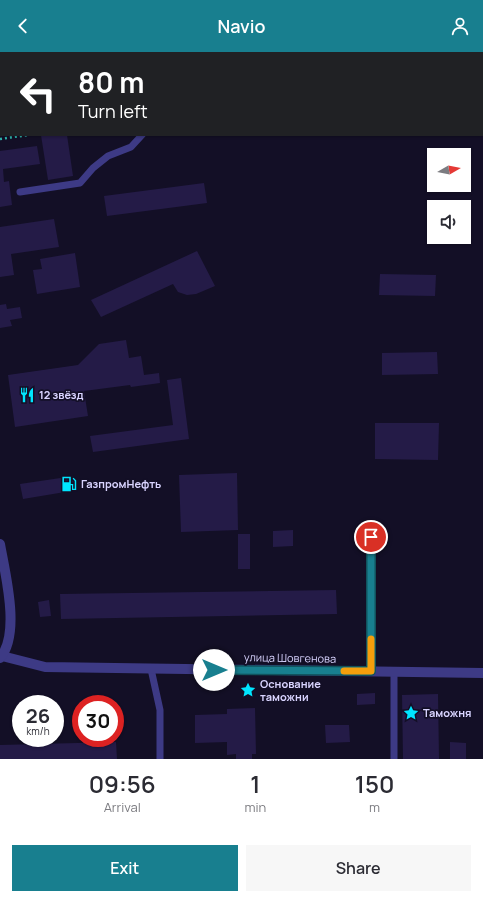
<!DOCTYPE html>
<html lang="en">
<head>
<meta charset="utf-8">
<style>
  :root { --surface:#fff; --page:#f7f7f7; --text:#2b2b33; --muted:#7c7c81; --accent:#187f8f }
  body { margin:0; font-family:Manrope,sans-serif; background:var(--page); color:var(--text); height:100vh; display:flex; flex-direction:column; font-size:15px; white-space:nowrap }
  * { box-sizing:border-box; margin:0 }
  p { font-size:13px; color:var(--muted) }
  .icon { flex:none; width:22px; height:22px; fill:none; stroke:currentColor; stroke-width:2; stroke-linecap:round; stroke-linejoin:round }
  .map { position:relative; height:707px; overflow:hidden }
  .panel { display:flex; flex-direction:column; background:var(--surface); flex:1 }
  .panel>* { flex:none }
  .guide { position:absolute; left:0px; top:0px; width:483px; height:84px; box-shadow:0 1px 3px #0004; background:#202124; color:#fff; overflow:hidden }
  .needle { width:26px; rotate:81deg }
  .fabs { position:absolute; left:427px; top:96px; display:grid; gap:8px }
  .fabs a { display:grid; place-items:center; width:44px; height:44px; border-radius:0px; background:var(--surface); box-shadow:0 1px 3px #0004; font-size:20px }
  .speed { position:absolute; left:12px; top:643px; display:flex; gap:8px; font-size:20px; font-weight:700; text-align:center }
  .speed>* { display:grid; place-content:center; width:52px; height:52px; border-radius:50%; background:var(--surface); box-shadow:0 1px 3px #0004; line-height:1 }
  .speed small { font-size:10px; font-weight:400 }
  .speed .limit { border:6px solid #d22; background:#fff; color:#111 }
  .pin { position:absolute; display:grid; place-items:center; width:34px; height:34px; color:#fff; margin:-17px; border:2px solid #fff; border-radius:50%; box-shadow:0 1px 4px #0007 }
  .me { position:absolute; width:44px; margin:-22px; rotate:90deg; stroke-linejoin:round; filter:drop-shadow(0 0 3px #0008) }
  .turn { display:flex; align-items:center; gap:14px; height:84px; padding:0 12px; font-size:18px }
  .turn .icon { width:52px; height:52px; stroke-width:2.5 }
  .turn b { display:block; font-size:28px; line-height:34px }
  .eta { display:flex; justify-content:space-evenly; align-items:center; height:68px; text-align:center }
  .eta b { font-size:24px; font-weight:600; line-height:28px }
  .button { display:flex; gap:8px; margin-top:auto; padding:8px 12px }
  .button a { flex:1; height:46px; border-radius:0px; background:var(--accent); color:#fff; font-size:16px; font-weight:600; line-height:46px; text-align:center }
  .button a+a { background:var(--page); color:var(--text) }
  header { display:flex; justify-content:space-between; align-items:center; height:52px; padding:0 12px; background:var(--accent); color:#fff; font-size:18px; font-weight:600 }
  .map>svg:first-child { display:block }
  .green { fill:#12302f }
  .building { fill:#241b47 }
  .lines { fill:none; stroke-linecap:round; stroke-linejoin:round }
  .path { stroke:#2fb8b0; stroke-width:2.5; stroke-dasharray:2 3; stroke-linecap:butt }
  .service { stroke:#3d3a85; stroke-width:7 }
  .minor { stroke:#3d3a85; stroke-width:10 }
  .tertiary { stroke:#3d3a85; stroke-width:10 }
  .route-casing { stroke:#10535d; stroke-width:10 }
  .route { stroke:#187f8f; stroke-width:7 }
  .slow { stroke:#f59e0b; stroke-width:7 }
  .labels { text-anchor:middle; stroke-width:3.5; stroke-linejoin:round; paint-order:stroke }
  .poi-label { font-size:11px; font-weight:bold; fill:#d9d4ff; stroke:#130f26; text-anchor:start }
  .street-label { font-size:11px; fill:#d9d4ff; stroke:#130f26 }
</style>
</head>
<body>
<header><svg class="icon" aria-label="back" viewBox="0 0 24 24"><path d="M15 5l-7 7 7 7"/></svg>Navio<svg class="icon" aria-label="person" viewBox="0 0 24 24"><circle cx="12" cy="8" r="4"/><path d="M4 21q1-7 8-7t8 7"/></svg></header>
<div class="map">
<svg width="483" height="707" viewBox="0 0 483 707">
  <rect width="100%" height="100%" fill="#130f26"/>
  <!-- green -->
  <path class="green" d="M75,0h318l-6,1z"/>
  <!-- building -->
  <g class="building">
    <path d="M41,83h26l6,41 -25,4z"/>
    <path d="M37,94l3,18 -37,5 1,13 5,-1 3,24 -12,2v-56z"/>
    <path d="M204,131l3,20 -100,13 -3,-20z"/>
    <path d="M54,167l5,28 -48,7 3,21 -14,2v-50z"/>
    <path d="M197,199l18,35 -19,8 -9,1 -9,-3 -5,-8 -72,33 -10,-17z"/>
    <path d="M75,201l5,34 -43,7 -4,-24 9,-1 -2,-10z"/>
    <path d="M380,222l56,1 -1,21 -56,-1z"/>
    <path d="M6,252l1,5 13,-2 2,11 -12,2 2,6 -12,2v-23z"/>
    <path d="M126,288l3,18 12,-2 3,19 15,-2 1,10 -29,4 -1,-2 -46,6 4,25 -73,11 -7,-52 70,-10 21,-21z"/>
    <path d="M437,300l1,22 -56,1v-22z"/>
    <path d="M181,326l8,61 -96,13 -3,-16 83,-11 -6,-45z"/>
    <path d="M375,371h64l-1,37 -63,-1z"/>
    <path d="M237,421l1,57 -57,2 -2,-57z"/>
    <path d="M74,424l3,14 -54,9 -3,-15z"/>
    <path d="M293,478v16l-20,1v-16z"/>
    <rect x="238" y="482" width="12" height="35"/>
    <path d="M336,538l1,24 -276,5 -1,-25z"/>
    <path d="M49,548l2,16 -11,1 -2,-15z"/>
    <path d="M375,641v11l-18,1v-11z"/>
    <path d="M438,642l1,65h-36l-1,-64z"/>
    <path d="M255,656l1,46h-4v5h-16v-5l-9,1v-13l-32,1v-28l32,-1v-5z"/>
    <path d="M325,673h24l1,17 -24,1z"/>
    <path d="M116,690l1,17h-117v-14z"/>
    <path d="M450,690l16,1v16h-16z"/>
  </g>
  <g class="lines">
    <!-- path -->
    <g class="path">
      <path d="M24,0v1"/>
      <path d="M0,87l28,-4"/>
    </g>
    <!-- service -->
    <g class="service">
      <path d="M354,0v1"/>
      <path d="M267,1l1,-1"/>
      <path d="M440,1l6,-1"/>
      <path d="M20,140l60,-9 13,-15 15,-12 23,-9 11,-12"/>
      <path d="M151,617l9,41v49"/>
      <path d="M371,619v-134"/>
      <path d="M394,619v88"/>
    </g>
    <!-- minor -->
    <path class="minor" d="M2,604l43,11 438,6"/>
    <!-- tertiary -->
    <path class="tertiary" d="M0,492c5,29 21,90 0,114"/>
  </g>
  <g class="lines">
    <!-- route casing -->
    <g class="route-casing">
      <path id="route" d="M214,618l157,1v-134"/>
    </g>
    <!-- route -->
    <use href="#route" class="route"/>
    <!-- slow -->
    <path class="slow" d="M344,619h27v-32"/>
  </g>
  <!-- icons -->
  <defs>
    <g id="restaurant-bare" transform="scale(1.2)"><path d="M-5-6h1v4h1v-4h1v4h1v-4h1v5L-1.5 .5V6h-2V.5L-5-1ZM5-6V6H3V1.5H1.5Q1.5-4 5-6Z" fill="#00e5ff" stroke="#130f26" stroke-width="2.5" paint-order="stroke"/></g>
    <g id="fuel-bare" transform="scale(1.2)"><path d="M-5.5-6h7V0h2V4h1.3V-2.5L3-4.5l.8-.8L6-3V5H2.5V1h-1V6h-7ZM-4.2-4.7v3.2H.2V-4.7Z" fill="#00e5ff" stroke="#130f26" stroke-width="2.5" paint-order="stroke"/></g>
    <g id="sight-bare" transform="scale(1.2)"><path d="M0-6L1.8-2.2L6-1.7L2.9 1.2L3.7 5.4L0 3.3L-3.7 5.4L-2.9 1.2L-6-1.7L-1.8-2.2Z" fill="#00e5ff" stroke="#130f26" stroke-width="2.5" paint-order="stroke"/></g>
  </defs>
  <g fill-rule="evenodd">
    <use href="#restaurant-bare" x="27" y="343"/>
    <use href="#fuel-bare" x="69" y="432"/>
    <use href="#sight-bare" x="248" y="638"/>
    <use href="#sight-bare" x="411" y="661"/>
  </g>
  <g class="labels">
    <!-- poi labels -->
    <g class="poi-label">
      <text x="39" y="347">12 звёзд</text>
      <text x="81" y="436">ГазпромНефть</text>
      <text x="260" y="636">Основание<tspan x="260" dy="13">таможни</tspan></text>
      <text x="423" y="665">Таможня</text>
    </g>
    <!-- street labels -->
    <g class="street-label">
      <text transform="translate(290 606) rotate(1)" y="4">улица Шовгенова</text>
    </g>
  </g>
</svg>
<div class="fabs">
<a><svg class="needle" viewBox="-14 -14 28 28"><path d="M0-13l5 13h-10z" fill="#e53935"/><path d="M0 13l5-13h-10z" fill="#7c7c81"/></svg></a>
<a><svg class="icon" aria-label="sound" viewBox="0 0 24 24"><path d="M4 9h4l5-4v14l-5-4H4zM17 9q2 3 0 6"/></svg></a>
</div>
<div class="speed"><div>26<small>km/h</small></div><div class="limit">30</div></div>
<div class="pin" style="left:371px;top:485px;background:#d93025"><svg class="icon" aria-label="arrive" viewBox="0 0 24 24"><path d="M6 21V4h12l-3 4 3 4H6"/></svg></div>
<svg class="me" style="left:214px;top:618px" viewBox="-20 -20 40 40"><circle r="19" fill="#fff"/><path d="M0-13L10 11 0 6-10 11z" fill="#187f8f"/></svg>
<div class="guide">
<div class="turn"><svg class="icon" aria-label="left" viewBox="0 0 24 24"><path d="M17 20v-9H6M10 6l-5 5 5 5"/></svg><div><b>80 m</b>Turn left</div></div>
</div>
</div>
<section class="panel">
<div class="eta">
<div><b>09:56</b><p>Arrival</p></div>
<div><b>1</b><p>min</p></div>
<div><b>150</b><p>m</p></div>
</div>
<div class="button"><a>Exit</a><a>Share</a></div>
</section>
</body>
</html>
